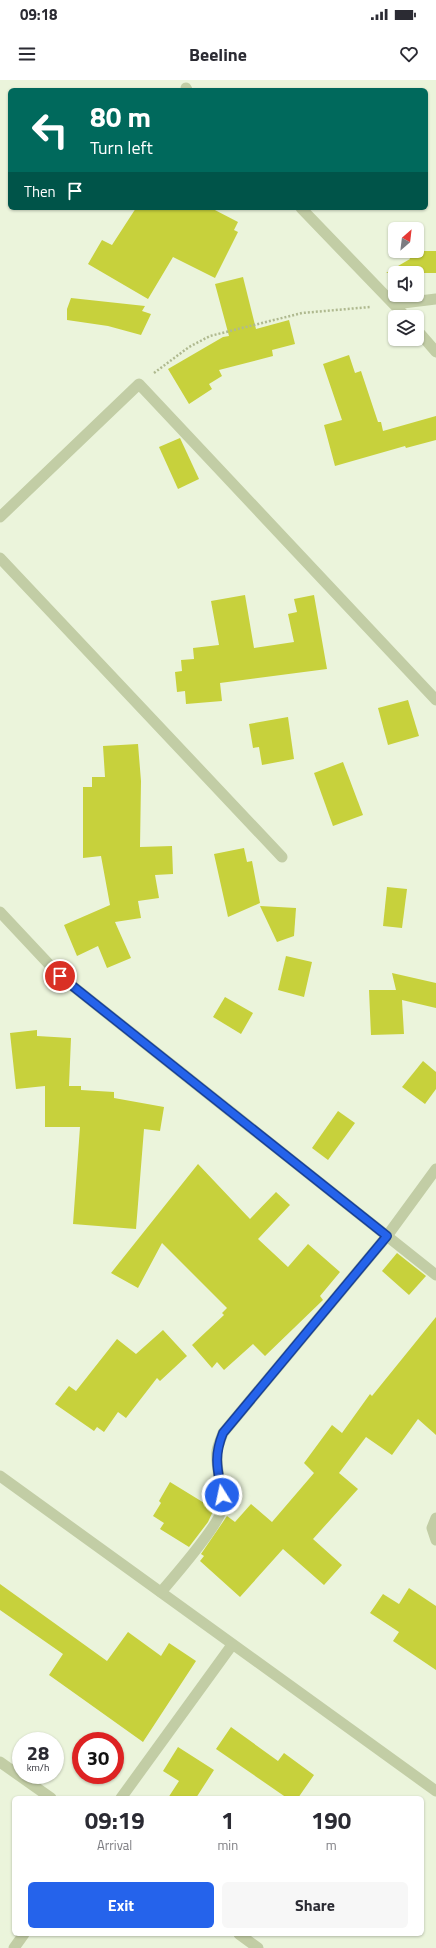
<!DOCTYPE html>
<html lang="en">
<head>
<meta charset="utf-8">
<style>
  :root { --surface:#fff; --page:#f7f7f7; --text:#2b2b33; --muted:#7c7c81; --accent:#2563eb }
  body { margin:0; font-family:"Titillium Web",sans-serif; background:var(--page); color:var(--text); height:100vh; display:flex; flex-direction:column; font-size:15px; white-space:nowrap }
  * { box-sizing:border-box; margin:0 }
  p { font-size:13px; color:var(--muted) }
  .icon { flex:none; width:22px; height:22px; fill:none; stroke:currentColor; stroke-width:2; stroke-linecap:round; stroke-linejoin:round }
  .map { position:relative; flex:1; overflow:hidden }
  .drawer { position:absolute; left:12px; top:1716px; width:412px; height:140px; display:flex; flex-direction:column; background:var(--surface); border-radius:6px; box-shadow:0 1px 3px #0004 }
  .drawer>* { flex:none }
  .top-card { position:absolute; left:8px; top:8px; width:420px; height:122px; border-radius:6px; box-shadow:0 1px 3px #0004; background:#00695c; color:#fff; overflow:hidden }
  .needle { width:26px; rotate:28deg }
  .tools { position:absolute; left:388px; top:142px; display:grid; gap:8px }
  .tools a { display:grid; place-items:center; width:36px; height:36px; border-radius:6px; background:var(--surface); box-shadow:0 1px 3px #0004; font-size:20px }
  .speed { position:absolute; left:12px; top:1652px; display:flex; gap:8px; font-size:20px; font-weight:700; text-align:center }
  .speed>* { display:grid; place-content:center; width:52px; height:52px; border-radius:50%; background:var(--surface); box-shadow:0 1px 3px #0004; line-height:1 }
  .speed small { font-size:10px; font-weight:400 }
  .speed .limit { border:6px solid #d22; background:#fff; color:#111 }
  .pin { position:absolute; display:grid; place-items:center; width:34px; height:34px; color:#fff; margin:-17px; border:2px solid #fff; border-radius:50%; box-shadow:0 1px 4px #0007 }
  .me { position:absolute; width:44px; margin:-22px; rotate:350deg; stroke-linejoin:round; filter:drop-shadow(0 0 3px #0008) }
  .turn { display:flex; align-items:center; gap:14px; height:84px; padding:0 16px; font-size:18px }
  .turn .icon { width:52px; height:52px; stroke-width:2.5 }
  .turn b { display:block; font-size:28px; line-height:34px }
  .then { display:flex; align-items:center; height:38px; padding:0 16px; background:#0003; gap:8px; font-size:15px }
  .eta { display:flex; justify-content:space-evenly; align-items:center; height:68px; text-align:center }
  .eta b { font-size:24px; font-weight:700; line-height:28px }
  .action { display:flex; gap:8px; margin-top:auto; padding:8px 16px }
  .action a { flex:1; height:46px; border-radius:6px; background:var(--accent); color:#fff; font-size:16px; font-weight:700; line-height:46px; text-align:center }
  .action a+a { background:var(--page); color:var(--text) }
  .status { display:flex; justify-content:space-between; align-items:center; height:28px; padding:0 20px; background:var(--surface); direction:ltr }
  .status svg { height:11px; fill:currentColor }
  header { display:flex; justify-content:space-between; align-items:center; height:52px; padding:0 16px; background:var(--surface); font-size:18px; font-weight:700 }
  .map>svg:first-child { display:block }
  .building { fill:#c7d13c }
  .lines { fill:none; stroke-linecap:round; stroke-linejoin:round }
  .path { stroke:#afb98f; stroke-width:2.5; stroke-dasharray:2 2; stroke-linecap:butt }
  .minor { stroke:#c2cda5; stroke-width:11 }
  .route-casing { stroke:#184099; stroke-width:10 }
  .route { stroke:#2563eb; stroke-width:7 }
</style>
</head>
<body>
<div class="status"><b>09:18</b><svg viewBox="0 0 49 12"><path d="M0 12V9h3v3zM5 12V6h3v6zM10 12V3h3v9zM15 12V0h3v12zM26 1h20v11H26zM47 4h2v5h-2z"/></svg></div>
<header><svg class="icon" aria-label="menu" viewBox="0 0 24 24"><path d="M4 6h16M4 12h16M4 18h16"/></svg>Beeline<svg class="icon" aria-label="heart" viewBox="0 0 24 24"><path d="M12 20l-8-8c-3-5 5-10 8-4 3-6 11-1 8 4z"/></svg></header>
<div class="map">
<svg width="436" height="1868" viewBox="0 0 436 1868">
  <rect width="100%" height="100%" fill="#ebf4db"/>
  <!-- building -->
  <g class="building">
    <path d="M136,128h75l27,14 -4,8 4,2 -23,46 -42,-21 -25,42 -60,-35 14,-24 10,5z"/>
    <path d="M406,171h30v22h-50l24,-14z"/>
    <path d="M243,197l13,52 33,-9 6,24 -23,6 1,6 -54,14 3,6 -13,8 3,5 -23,15 -21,-35 55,-32 6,-1 -14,-52z"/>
    <path d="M71,218l74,8 -3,5 9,3 -10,21 -33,-9 -41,-6v-11z"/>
    <path d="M349,275l6,18 6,-2 17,51h3l2,9 53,-15v24l-30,8 -1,-2 -70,20 -11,-41 18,-5 -19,-56z"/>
    <path d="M180,358l19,41 -21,10 -19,-42z"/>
    <path d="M245,515l9,53 40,-6 -6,-28 9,-2 -3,-13 20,-4 13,74 -107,14 2,18 -36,3 -1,-13 -8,1 -2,-20 7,-1 -1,-11 13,-1 -1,-11 26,-3 -8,-44z"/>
    <path d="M408,620l11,36 -31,9 -10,-37z"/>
    <path d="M288,637l6,42 -32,6 -3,-18 -6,1 -4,-24z"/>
    <path d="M138,664l3,37 -1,66 32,-1 1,28 -18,1 4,23 -21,3 3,17 -26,4 16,36 -24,10 -9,-22 -21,10 -13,-31 46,-20 -9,-49 -18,2v-71h9v-10h13l-2,-31z"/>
    <path d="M343,682l20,53 -30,11 -19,-53z"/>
    <path d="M244,768l3,14 5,-1 8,42 -32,14 -14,-63z"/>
    <path d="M387,807l20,2 -5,39 -19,-2z"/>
    <path d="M260,826l36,2 -2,28 -17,6z"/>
    <path d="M286,876l26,6 -8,35 -26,-7z"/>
    <path d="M392,893l44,10v25l-34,-8 2,34 -33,1 -2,-45h27z"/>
    <path d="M225,917l28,16 -12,21 -28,-17z"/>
    <path d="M37,950v6l34,2 -2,48h12v4l33,2v6l50,9 -4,24 -16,-2 -8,100 -63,-5 7,-97h-35v-41l-29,3 -6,-56z"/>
    <path d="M423,981l13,11v17l-11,15 -23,-17z"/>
    <path d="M338,1031l17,12 -27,37 -16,-12z"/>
    <path d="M198,1084l52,55 26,-27 14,13 -32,34 30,28 20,-23 32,28 -20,24 3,4 -58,56 -12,-12 -29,26 -7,-8 -5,6 -20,-23 32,-30 -2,-2 5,-5 -65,-65 -24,45 -27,-15z"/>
    <path d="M397,1173l29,23 -17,19 -27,-24z"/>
    <path d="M436,1237v118l-18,-16 -26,36 -26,-18 -27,36 19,16 -45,50 29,26 -18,20 -41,-36 -43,48 -40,-36 4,-5 -3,-2 26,-38 8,6 16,-18 21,18 42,-49 -10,-10 28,-38 10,8 28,-39 2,2z"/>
    <path d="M163,1250l24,26 -27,25 -3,-3 -31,40 -8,-6 -14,20 -7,-5 -3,4 -39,-27 14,-18 7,5 41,-52 19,15z"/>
    <path d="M170,1402l44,27 -6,13 -19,25 -29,-18 4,-6 -11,-7 8,-13 -2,-2z"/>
    <path d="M0,1504l107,77 21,-29 33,24 8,-13 27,18 -53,81 -94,-67 14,-21 -63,-44z"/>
    <path d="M409,1508l27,18v64l-43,-29 6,-9 -29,-19 13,-19 16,10z"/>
    <path d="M231,1647l47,34 6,-8 30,22 -16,23h-11l-71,-49z"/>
    <path d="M178,1667l36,23 -18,28h-28l11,-17 -16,-10z"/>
  </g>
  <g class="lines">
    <!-- path -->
    <path class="path" d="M154,293l35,-26 21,-11 92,-23 68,-6"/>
    <!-- minor -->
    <g class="minor">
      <path d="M186,8l1,2"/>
      <path d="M301,128l105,109"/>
      <path d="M395,224l41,-5"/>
      <path d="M417,250l19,22"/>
      <path d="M0,437l139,-133 297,316"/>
      <path d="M0,478l282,299"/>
      <path d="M0,832l60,64 376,299"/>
      <path d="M0,1396l436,315"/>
      <path d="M436,1438l-4,10 4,12"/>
      <path d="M161,1512c12,-14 60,-69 61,-84 2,-19 -7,-38 -5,-57 1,-6 4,-12 6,-18l164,-197 49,-67"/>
      <path d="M0,1682l51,36"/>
      <path d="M121,1718l111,-153"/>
      <path d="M239,1854l19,14"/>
      <path d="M14,1868l10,-14"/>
    </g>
  </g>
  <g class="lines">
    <!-- route casing -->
    <g class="route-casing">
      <path id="route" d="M60,896l327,260 -164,197c-10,25 -5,37 -1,62"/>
    </g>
    <!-- route -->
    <use href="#route" class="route"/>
  </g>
</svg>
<div class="tools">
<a><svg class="needle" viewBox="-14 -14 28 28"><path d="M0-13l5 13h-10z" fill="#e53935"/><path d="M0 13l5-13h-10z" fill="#7c7c81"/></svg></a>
<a><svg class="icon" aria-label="sound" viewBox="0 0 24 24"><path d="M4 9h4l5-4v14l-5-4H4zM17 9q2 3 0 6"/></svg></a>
<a><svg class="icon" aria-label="layers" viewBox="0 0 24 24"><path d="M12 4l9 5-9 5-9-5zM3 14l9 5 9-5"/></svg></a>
</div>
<div class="speed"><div>28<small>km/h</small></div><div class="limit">30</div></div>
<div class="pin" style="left:60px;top:896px;background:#d93025"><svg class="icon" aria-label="arrive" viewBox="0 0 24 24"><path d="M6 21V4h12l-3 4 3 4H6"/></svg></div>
<svg class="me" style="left:222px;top:1415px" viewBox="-20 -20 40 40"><circle r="17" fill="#2563eb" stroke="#fff" stroke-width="3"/><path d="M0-11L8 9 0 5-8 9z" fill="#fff"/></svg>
<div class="top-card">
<div class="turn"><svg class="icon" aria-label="left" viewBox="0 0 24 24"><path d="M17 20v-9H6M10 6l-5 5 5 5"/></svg><div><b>80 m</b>Turn left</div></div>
<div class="then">Then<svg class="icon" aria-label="arrive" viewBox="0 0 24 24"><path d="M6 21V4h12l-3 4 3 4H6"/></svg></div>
</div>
<section class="drawer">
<div class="eta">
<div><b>09:19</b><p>Arrival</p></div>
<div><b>1</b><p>min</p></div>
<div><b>190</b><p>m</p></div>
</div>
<div class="action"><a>Exit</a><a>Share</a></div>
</section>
</div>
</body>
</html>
